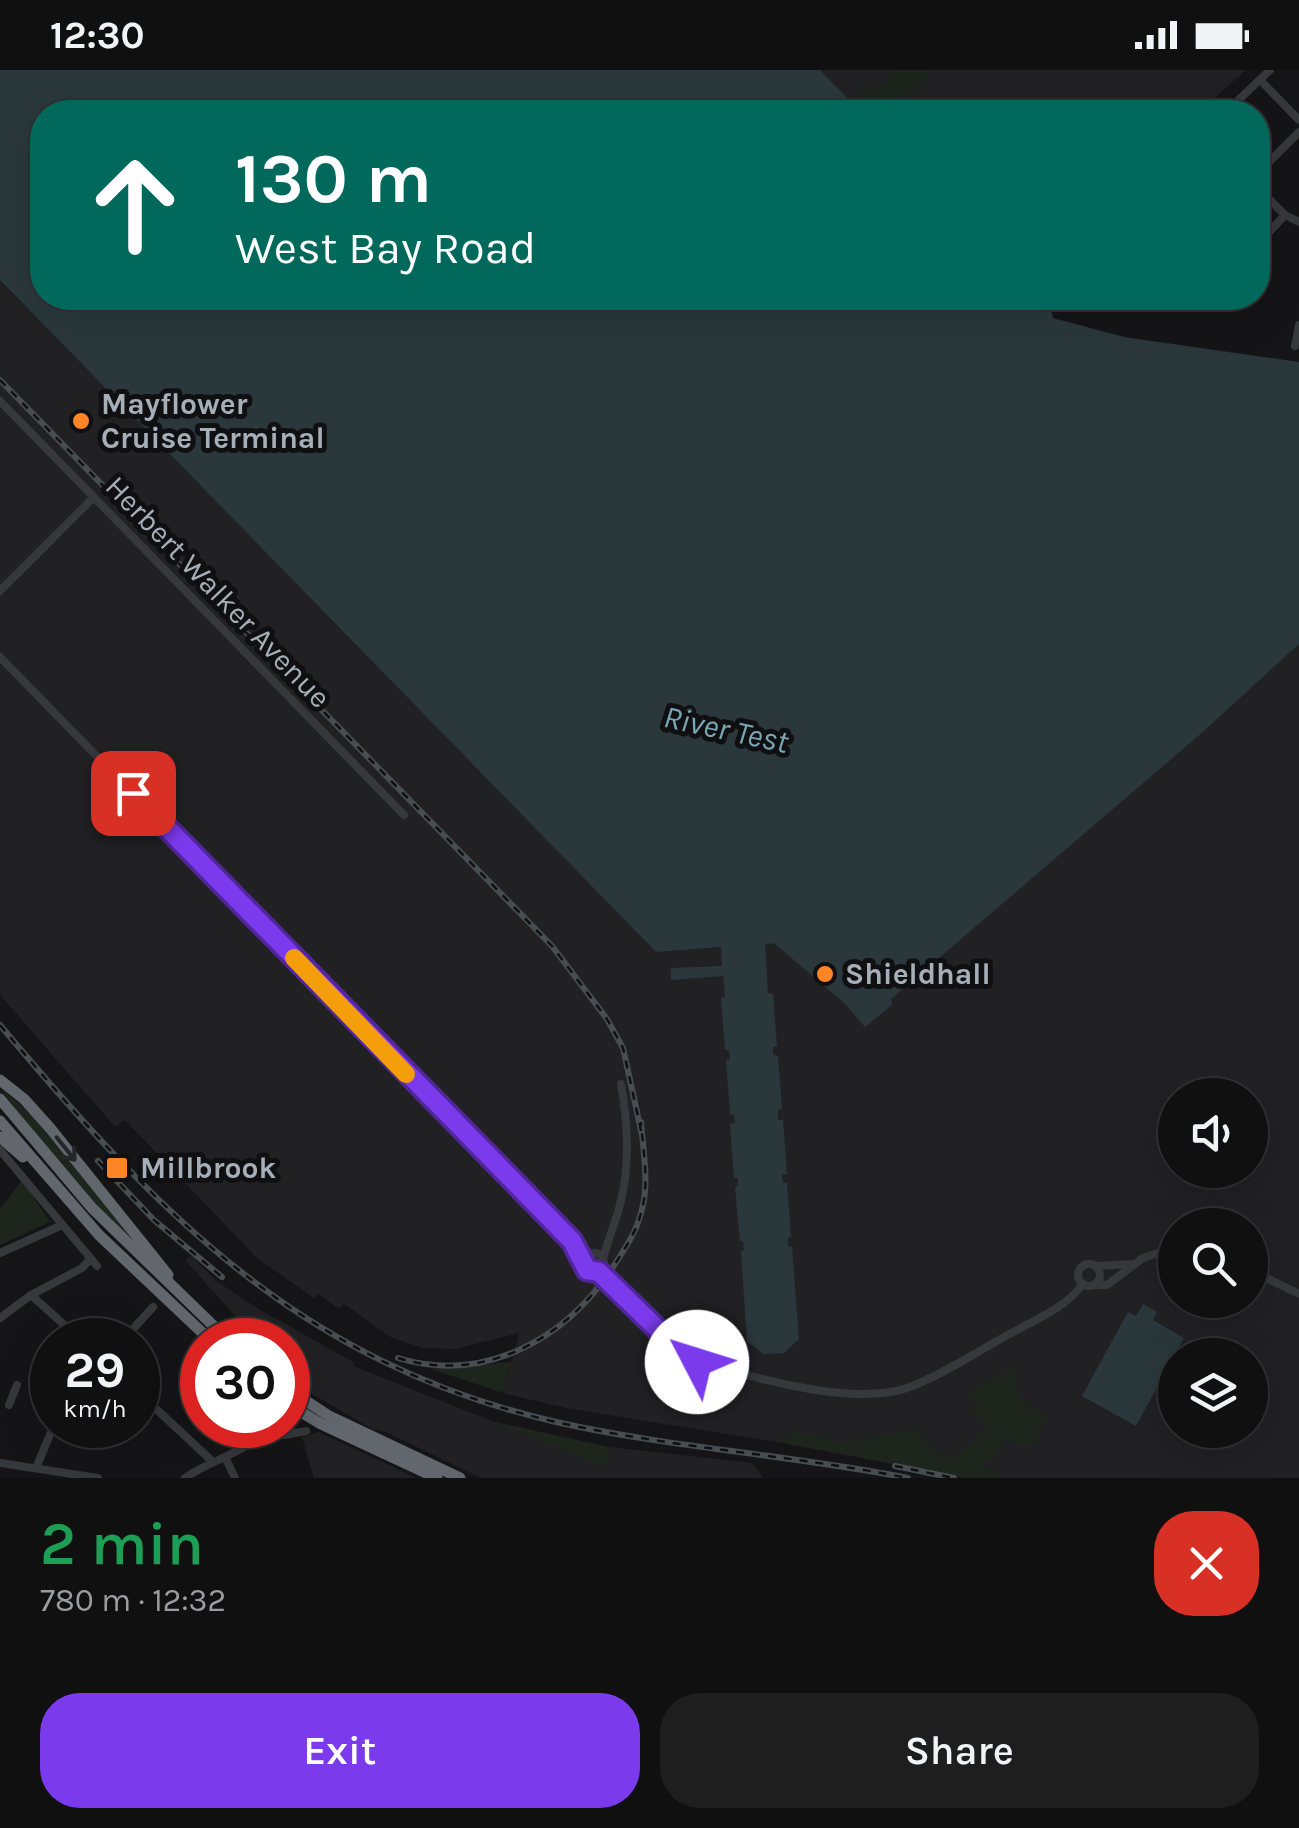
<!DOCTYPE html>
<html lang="en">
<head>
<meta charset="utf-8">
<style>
  :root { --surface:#101011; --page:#1e1e1f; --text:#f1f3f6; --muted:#9c9d9f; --line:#303031; --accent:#7c3aed }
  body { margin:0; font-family:Karla,sans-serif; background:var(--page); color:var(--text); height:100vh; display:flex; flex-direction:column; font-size:38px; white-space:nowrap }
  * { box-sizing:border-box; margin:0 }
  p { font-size:32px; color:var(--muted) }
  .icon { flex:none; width:55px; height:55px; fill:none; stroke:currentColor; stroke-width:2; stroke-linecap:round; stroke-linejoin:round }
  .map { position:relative; height:1408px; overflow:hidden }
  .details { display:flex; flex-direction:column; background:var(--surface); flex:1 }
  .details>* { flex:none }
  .guide { position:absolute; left:30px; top:30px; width:1240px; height:210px; border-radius:40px; box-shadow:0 10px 40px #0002,0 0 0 2px var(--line); background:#00695c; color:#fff; overflow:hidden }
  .controls { position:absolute; left:1158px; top:1008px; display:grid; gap:20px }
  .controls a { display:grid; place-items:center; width:110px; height:110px; border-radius:50%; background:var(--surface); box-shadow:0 10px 40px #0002,0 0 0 2px var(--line); font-size:50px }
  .speed { position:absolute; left:30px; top:1248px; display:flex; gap:20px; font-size:50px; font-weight:700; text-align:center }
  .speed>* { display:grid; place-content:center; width:130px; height:130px; border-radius:50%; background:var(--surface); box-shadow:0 10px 40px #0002,0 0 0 2px var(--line); line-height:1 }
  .speed small { font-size:25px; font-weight:400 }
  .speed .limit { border:15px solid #d22; background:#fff; color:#111 }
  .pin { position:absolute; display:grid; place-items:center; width:85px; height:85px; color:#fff; margin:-42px; border-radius:20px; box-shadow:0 5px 15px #0006 }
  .me { position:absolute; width:110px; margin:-55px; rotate:310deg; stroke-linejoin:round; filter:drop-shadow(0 0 8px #0008) }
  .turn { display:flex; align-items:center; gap:35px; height:210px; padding:0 40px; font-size:45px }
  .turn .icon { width:130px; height:130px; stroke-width:2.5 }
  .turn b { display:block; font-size:70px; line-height:85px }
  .round { display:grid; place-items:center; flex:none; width:105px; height:105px; border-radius:40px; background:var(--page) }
  .overview { display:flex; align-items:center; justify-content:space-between; height:170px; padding:0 40px }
  h1 { font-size:60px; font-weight:600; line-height:75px; color:#1e9e55 }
  .primary-button { display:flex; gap:20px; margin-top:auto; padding:20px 40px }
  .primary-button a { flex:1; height:115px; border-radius:40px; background:var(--accent); color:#fff; font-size:40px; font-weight:600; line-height:115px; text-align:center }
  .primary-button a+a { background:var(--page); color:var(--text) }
  .status { display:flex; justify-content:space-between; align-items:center; height:70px; padding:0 50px; background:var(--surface); direction:ltr }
  .status svg { height:28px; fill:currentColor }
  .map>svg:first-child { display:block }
  .built { fill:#212124; fill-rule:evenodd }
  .green { fill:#1d251d }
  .water { fill:#2a383c }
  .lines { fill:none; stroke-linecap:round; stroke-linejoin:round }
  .minor { stroke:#36383c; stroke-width:8 }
  .highway { stroke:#61676d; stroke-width:11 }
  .rail-casing { stroke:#484d51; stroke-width:6 }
  .rail { stroke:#101012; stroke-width:2.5; stroke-dasharray:8; stroke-linecap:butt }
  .oneway { stroke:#242629 }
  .route-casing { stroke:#51269a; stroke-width:25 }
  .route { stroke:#7c3aed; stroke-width:18 }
  .slow { stroke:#f59e0b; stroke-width:18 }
  .poi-dot { fill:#fe8526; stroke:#101012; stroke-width:4 }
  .labels { text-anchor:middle; stroke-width:10; stroke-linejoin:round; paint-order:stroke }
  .poi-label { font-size:30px; font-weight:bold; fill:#a6afb8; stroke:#101012; text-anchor:start }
  .street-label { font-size:30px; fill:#a6afb8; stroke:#101012 }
  .water-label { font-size:32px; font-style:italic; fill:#7aa7b5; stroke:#101012 }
</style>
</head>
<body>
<div class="status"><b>12:30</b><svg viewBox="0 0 49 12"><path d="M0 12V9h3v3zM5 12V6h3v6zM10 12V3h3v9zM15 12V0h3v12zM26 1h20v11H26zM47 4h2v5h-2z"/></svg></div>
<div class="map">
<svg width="1299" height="1408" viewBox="0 0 1299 1408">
  <rect width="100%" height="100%" fill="#151517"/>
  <!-- built -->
  <g class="built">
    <path d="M820,0h426l-47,42h-337z"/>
    <path d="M0,210l656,672 65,-5 44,18v-20l9,-3 71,62 20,22 25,-27 313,-267 96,-88v834h-299l-178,-34 -33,-11 -6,10 -217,-35 -63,-15 16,-60 -64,16 -32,-1 -31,-10 -48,-34 -5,5 -20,-15 -5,4 -57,-40 -132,-138 -10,7 -115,-132zM1175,1025h75v75h-75zM1175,1155h75v75h-75zM1175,1285h75v75h-75z"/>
    <path d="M191,1186l27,26 39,26 98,55 -2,3 253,100 4,-19 142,16 11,15h-282l-95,-46 -14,-3 -82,-48 5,-20 -7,-5v-16h-27l-15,-12 -61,-68z"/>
    <path d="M319,1362l97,46h-102l-12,-41z"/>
  </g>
  <!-- green -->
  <g class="green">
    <path d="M896,0h37l-41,42h-14l-19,-23 9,-4 7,6z"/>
    <path d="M0,1018c50,38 108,114 142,167l-86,-95z"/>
    <path d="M22,1110l28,42 -50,23v-36z"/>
    <path d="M511,1292l-8,31 -72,-24z"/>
    <path d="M1016,1296l-2,14 7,21 27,15 -14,29h-13l-14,-7 -14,21 -11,6 21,13h-38l-182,-35 7,-12 57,11 70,-13 19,22 16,9 34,-32 -15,-18 5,-4 -10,-13z"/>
    <path d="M491,1351l119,26 -4,20z"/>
  </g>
  <!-- water -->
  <g class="water">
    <path d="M0,0h820l42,42h-820v186h1023l-14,12 2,8 71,19 175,25v282l-96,88 -312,267 1,6 -27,22 -20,-23 -71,-61 -9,2 3,48 5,1 4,52 -4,1v8l5,1 4,53 -4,1v10h5l4,54 -5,1 1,8h4l4,54 -3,1v8l4,1 7,92 -15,14 -20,1 -17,-12 -6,-91 3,-1 -1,-9h-3l-5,-54 3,-1v-8h-4l-4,-54 5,-1 -1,-8 -4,-1 -4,-54 4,-1 -1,-9h-4l-4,-52 4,-1 -2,-21 -52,4v-12l51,-2 -1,-19 -65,5 -656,-672z"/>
    <path d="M1143,1234l14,8 -4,8 31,18 -48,88 -54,-30 46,-84 8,4z"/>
  </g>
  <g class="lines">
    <!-- minor -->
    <g class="minor">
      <path d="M1264,14l35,36"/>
      <path d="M1226,42l44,-42"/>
      <path d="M1258,103l41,-41"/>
      <path d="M1258,118l27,27 14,7"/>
      <path d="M1258,174l27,-29"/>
      <path d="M1295,276l4,-21"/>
      <path d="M0,331l404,414"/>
      <path d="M0,521l94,-94"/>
      <path d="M0,587l528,542 44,42 20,13"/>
      <path d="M0,1080l97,116"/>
      <path d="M0,1183l60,-27"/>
      <circle cx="594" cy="1193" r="10"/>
      <path d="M603,1189c5,-19 12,-36 17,-54 10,-39 8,-82 1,-121"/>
      <circle cx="1089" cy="1205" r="11"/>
      <path d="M1095,1196l38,-2"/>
      <path d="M1250,1200l49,24"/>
      <path d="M599,1202l80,78 18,12c57,15 157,46 213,25 34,-13 65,-34 96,-51 26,-15 59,-27 77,-52"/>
      <path d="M1094,1215h13l36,-27 32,-11"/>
      <path d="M31,1225l50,45"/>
      <path d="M0,1248l31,-23 51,-27 7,-8"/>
      <path d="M123,1270l30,-33"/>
      <path d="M138,1322l74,69"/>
      <path d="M9,1335l8,-20"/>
      <path d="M269,1357l16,8 21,-4"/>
      <path d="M225,1387l10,21"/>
      <path d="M0,1393l98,15"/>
      <path d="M36,1398l18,-43"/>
      <path d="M185,1408c26,-19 66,-26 85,-53"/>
    </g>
    <!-- highway -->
    <g class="highway">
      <path d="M0,1010l24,19 26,29 118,147"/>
      <path d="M0,1029l92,109 136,132"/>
      <path d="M0,1051l99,114 111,105"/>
      <path d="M0,1067l23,20"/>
      <path d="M288,1319l41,27 131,62"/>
      <path d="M288,1334l33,20 116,54"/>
    </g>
    <!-- rail casing -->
    <g class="rail-casing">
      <g id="rail">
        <path d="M0,310l552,566 55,73 16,29 19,87"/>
        <path d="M0,955c161,192 302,338 556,397 116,26 236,33 352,56"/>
        <path d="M98,1091l56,59 68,57"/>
        <path d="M398,1288c86,26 167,-18 215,-91 11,-17 23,-34 28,-54 9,-29 2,-61 0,-91"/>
        <path d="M895,1396l59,12"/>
      </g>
    </g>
    <!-- rail -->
    <use href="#rail" class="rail"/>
  </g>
  <!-- one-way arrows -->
  <defs><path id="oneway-shaft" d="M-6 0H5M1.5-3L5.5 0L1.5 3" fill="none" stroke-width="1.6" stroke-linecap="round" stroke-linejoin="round" transform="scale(2.5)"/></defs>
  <use class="oneway" href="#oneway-shaft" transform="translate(66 1079) rotate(51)"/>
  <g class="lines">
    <!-- route casing -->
    <g class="route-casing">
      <path id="route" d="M133,723l439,448 15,29 12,2 80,78 18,12"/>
    </g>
    <!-- route -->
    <use href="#route" class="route"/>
    <!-- slow -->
    <path class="slow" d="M294,888l112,116"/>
  </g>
  <!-- markers -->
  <g class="poi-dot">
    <circle cx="81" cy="351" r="10"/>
    <circle cx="825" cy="904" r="10"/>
    <rect x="105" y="1086" width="24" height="24" rx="5"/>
  </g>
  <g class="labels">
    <!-- poi labels -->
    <g class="poi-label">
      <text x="101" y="344">Mayflower<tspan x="101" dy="34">Cruise Terminal</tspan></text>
      <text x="845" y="914">Shieldhall</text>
      <text x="140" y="1108">Millbrook</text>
    </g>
    <!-- street labels -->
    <g class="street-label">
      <text transform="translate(218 522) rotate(46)" y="10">Herbert Walker Avenue</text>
    </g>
    <!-- water labels -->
    <g class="water-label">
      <text transform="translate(726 659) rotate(12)" y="11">River Test</text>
    </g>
  </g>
</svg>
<div class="controls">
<a><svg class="icon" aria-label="sound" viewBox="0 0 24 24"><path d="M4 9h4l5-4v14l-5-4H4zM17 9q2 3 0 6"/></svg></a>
<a><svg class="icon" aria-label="search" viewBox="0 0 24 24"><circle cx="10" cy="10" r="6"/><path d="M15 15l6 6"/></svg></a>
<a><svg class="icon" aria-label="layers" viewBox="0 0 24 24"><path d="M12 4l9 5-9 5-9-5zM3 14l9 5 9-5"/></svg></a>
</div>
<div class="speed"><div>29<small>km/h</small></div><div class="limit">30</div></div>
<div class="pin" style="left:133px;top:723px;background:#d93025"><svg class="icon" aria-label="arrive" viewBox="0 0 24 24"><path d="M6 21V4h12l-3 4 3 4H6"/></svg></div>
<svg class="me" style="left:697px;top:1292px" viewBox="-20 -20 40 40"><circle r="19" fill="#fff"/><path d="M0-13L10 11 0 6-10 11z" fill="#7c3aed"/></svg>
<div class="guide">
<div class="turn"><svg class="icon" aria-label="ahead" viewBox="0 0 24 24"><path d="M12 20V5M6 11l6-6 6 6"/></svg><div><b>130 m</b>West Bay Road</div></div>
</div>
</div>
<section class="details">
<div class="overview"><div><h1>2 min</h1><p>780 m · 12:32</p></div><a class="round" style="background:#d93025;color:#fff"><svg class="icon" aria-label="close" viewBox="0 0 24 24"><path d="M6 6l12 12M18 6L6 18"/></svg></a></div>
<div class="primary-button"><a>Exit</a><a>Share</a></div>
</section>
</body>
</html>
